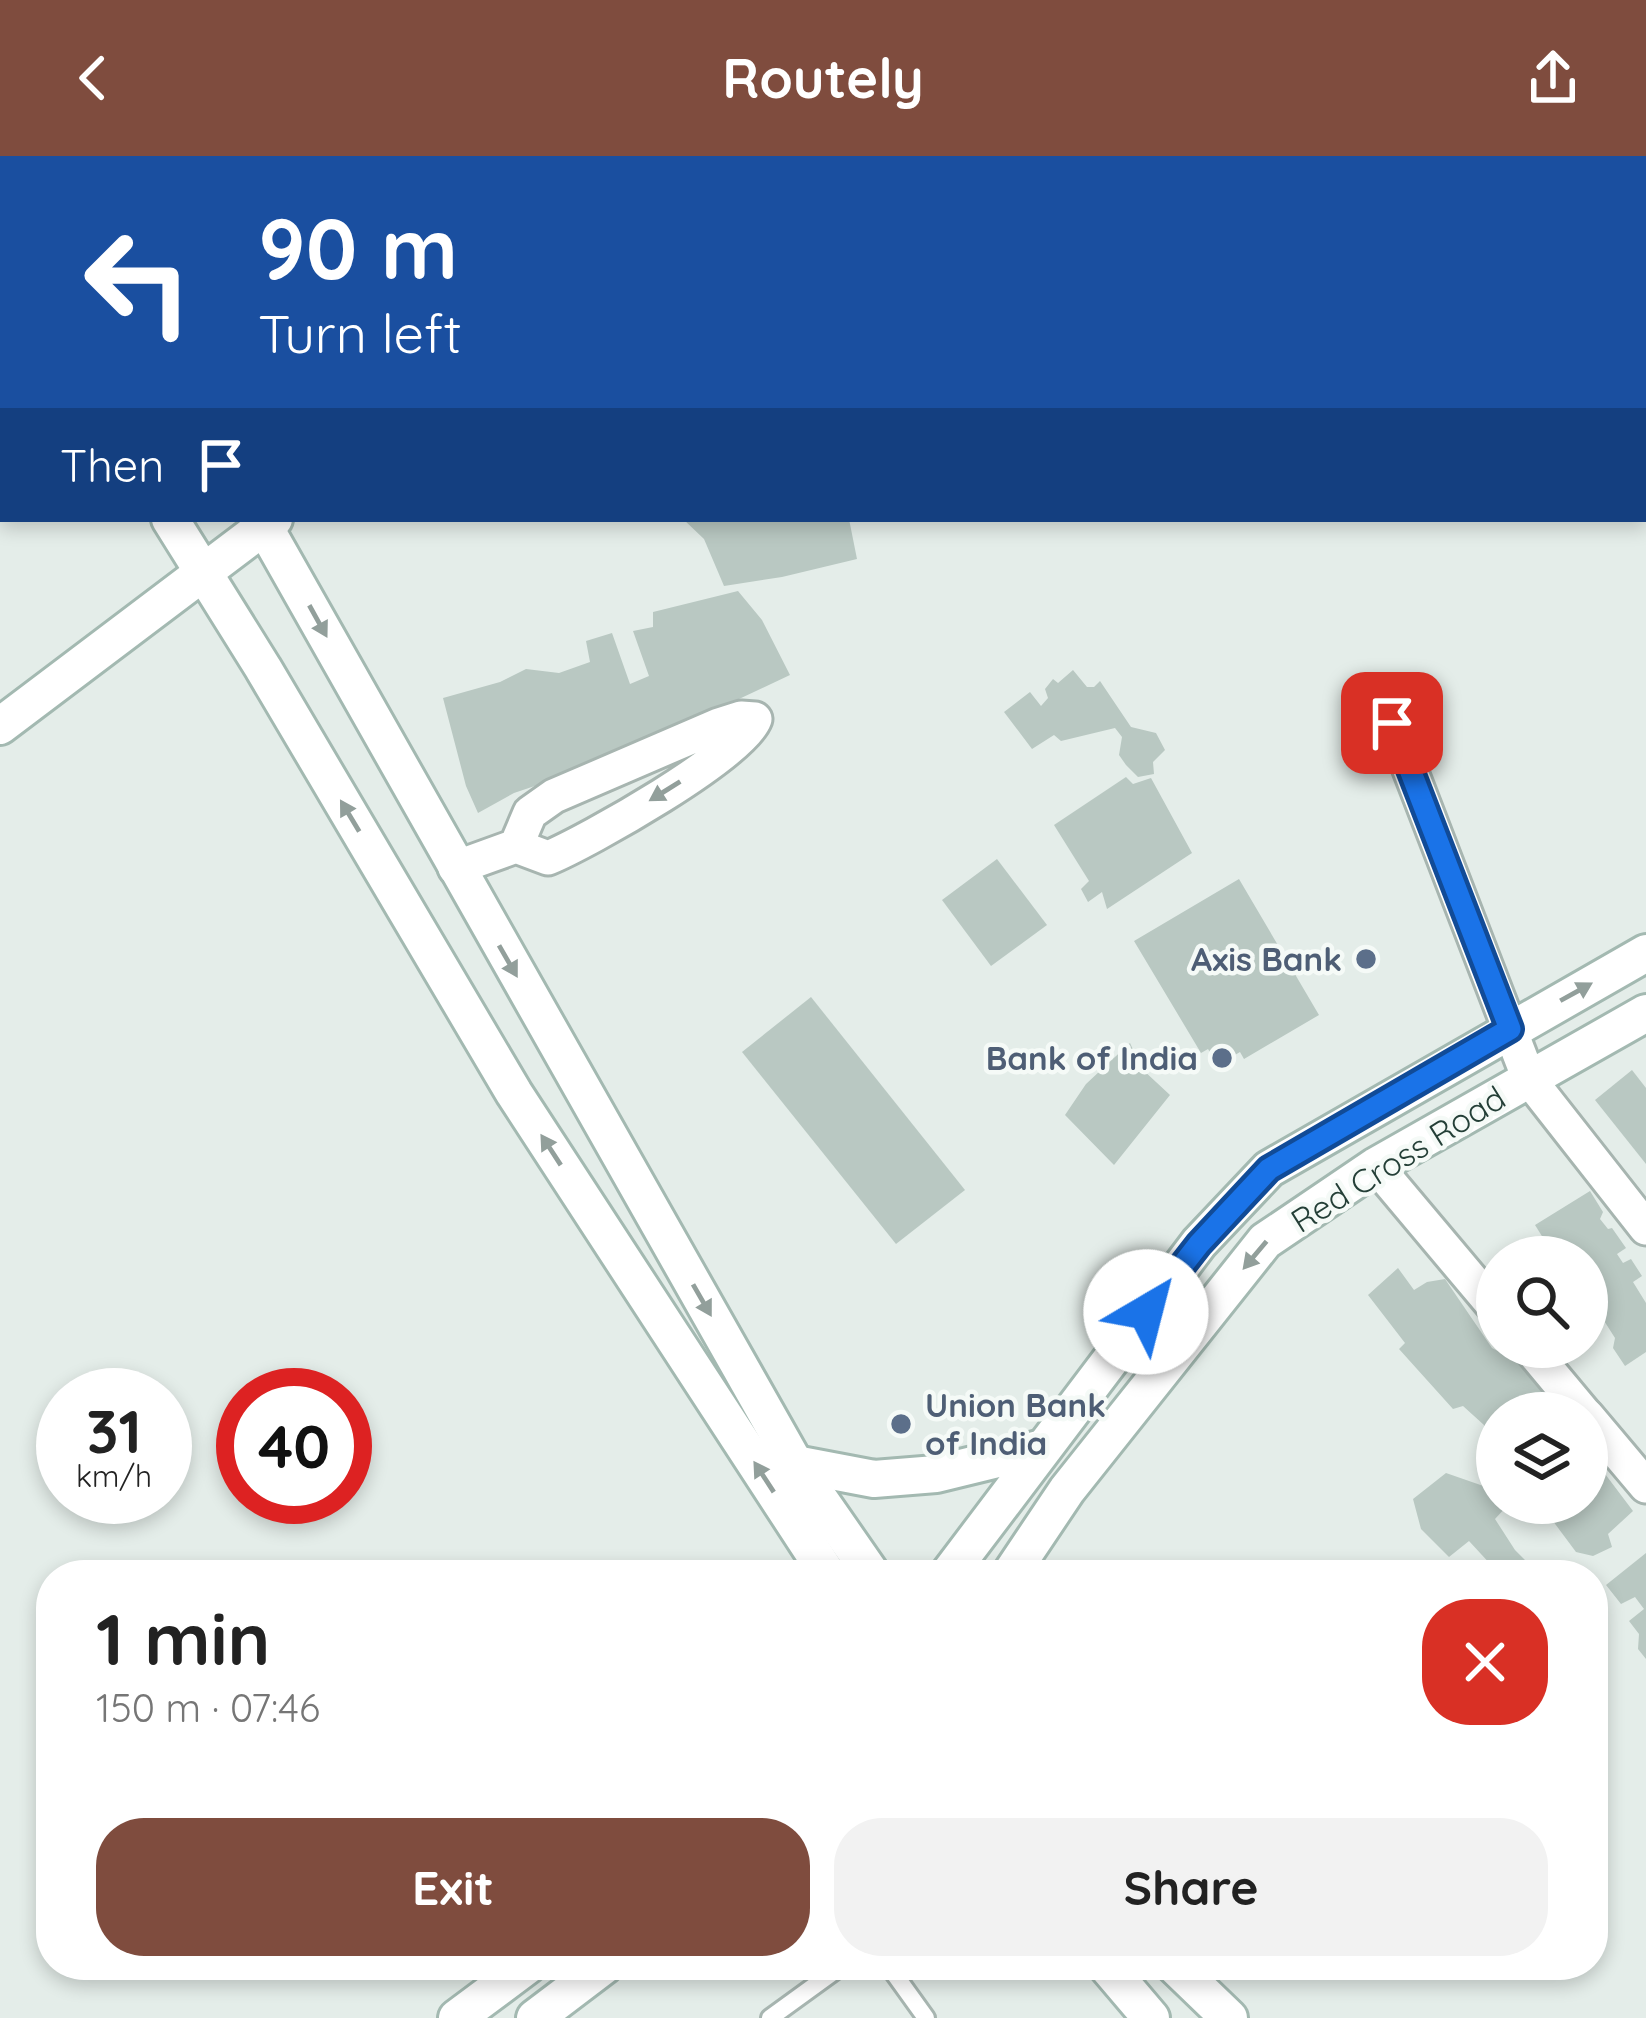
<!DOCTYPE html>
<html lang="en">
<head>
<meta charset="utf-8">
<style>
  :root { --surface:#fff; --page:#f2f2f2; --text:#222; --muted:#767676; --accent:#7f4c3e }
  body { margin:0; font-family:Quicksand,sans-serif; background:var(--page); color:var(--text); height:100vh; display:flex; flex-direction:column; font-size:45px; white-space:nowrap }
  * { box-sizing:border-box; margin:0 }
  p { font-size:39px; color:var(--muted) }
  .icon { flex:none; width:66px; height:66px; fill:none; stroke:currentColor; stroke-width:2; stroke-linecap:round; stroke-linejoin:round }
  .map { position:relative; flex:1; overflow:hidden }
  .side { position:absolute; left:36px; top:1404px; width:1572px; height:420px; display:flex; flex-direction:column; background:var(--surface); border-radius:48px; box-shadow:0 6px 18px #0003 }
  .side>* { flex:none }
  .hud { position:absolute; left:0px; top:0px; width:1647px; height:366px; box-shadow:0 6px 18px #0003; background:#1a4fa0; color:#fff; overflow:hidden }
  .tools { position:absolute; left:1476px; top:1080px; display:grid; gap:24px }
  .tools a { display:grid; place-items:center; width:132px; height:132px; border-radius:50%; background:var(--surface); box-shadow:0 6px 18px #0003; font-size:60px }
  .speed { position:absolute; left:36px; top:1212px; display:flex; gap:24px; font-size:60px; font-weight:700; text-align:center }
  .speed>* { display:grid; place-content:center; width:156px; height:156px; border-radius:50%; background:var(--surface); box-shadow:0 6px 18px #0003; line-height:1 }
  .speed small { font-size:30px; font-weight:400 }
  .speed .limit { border:18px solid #d22; background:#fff; color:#111 }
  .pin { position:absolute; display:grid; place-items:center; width:102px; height:102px; color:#fff; margin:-51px; border-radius:24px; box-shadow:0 6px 18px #0006 }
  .me { position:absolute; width:132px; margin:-66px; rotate:37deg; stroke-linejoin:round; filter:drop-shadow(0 0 9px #0008) }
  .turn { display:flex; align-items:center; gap:42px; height:252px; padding:0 60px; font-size:54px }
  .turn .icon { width:156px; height:156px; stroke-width:2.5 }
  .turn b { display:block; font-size:84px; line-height:102px }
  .then { display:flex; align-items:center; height:114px; padding:0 60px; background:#0003; gap:24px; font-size:45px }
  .round { display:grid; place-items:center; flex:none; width:126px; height:126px; border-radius:48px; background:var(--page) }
  .summary { display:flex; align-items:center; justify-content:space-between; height:204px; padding:0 60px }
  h1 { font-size:72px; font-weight:800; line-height:90px }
  .cta { display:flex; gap:24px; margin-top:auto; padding:24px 60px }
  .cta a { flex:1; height:138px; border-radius:48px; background:var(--accent); color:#fff; font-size:48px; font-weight:800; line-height:138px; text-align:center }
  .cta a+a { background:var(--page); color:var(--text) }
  header { display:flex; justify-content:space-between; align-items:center; height:156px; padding:0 60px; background:var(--accent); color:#fff; font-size:54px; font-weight:800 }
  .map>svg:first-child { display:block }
  .building { fill:#b9c8c2 }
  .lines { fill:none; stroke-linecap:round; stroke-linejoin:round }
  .lane-casing { stroke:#a7b5b0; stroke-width:22 }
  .street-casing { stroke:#a7b5b0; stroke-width:39 }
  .secondary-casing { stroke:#a3b9b1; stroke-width:42 }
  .lane { stroke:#fff; stroke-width:16 }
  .street { stroke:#fff; stroke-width:33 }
  .secondary { stroke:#fff; stroke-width:36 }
  .oneway { fill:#929f9b }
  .route-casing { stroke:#114b97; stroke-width:30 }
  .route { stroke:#1a73e8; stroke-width:21 }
  .service-dot { fill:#5c6f8a; stroke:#f5faf7; stroke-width:4.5 }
  .labels { text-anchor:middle; stroke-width:9; stroke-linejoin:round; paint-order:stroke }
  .service-label { font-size:33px; font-weight:bold; fill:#4e5e75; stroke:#f5faf7; text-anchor:end }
  .street-label { font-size:33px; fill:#243f37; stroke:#f5faf7 }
</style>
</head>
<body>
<header><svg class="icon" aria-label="back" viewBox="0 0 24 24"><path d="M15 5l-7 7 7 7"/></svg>Routely<svg class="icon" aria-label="share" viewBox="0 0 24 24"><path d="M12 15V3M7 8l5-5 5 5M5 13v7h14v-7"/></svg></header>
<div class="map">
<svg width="1646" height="1862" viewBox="0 0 1646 1862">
  <rect width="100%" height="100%" fill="#e4ede9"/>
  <!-- building -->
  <g class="building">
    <path d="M683,363h166l8,40 -75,18 -58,9 -20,-47z"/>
    <path d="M738,435l24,29 28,55 -187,88 -89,30 -36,20 -12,-27 -23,-88 57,-16 26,-13 33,4 31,-11 -4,-21 26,-8 18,51 19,-8 -16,-45 20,-4v-15z"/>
    <path d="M1073,514l14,17h7l6,-6 31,46 25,6 9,17 -12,12 1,12 -16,3 -12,-12 -7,-10 3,-18 -7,-9 -54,13 -7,-6 -22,14 -28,-37 26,-20 11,14 7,-8 -3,-9 8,-10 5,4z"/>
    <path d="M1126,621l7,7 18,-6 41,75 -85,56 -5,-17 -14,10 -7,-13 8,-8 -35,-56z"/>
    <path d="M997,703l50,66 -56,41 -49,-66z"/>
    <path d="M1239,723l80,136 -75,44 -4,-7 -22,13 -10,-16 -7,4 -67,-112z"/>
    <path d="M811,841l154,193 -69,54 -154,-192z"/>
    <path d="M1130,887l12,26 28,26 -56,70 -49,-50 21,-31z"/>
    <path d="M1632,914l14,18v76l-51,-64z"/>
    <path d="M1590,1035l13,21 -3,7 8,10 4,-1 14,20 -9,6 6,9 8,-4 11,17 -9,6 13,21v49l-21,14 -12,-18 2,-10 -28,-44v-37h-32l-20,-32z"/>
    <path d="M1398,1112l16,22 13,-8 18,-3 47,69 32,17 35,48h-62v40l-14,-17 1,-11 -21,-19 -10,3 -54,-60 6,-6 -37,-48z"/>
    <path d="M1587,1294l46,61 -25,23 4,13 -19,9 -17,-4 -32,-43 7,-6h36z"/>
    <path d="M1446,1317l46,16 5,14 10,3 -12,13 20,31 14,14 24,7 -3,4h-64l7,-8 -24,-26 -20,16 -28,-28 -8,-30z"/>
    <path d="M1646,1397v106l-8,-10 1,-15 -10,-13 15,-12 -9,-12 -14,7 -15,-19z"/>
  </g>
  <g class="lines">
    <!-- lane casing -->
    <g class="lane-casing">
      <g id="lane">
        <path d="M888,1809l38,53"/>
        <path d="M770,1862l73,-53"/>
      </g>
    </g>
    <!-- street casing -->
    <g class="street-casing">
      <g id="street">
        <path d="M1392,567l137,356 117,149"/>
        <path d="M455,712l61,-22 32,12c39,-16 195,-104 207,-139l-14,-1 -22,7 -165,71 -24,17 -14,33"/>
        <path d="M1376,1010l121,144"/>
        <path d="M1529,1191l55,66"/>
        <path d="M1587,1260l59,70"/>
      </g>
    </g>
    <!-- secondary casing -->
    <g class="secondary-casing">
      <g id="secondary">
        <path d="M41,0l2,3"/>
        <path d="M748,3l4,-3"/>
        <path d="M0,67l3,5"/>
        <path d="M170,363l93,149 251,425 314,482"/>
        <path d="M260,363l535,945 77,111"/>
        <path d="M0,570l274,-207"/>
        <path d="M795,1308l79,15 62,-5 107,-26"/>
        <path d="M948,1419l251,-332 70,-74 377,-216"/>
        <path d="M1010,1419l57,-85 198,-249 111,-75 270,-153"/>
        <path d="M1106,1809l45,53"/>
        <path d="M1174,1809l55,53"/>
        <path d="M457,1862l71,-53"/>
        <path d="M535,1862l70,-53"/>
      </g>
    </g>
    <!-- lane -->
    <use href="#lane" class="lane"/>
    <!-- street -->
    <use href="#street" class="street"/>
    <!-- secondary -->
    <use href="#secondary" class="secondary"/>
  </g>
  <!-- one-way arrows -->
  <defs><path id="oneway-solid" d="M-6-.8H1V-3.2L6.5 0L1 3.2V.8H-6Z" transform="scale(3)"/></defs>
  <g class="oneway">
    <use href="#oneway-solid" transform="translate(318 465) rotate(61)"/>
    <use href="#oneway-solid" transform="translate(665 635) rotate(148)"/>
    <use href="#oneway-solid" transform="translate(350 660) rotate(-121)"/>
    <use href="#oneway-solid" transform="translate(508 805) rotate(60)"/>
    <use href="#oneway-solid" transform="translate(1576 836) rotate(-29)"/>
    <use href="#oneway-solid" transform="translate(551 994) rotate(-123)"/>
    <use href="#oneway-solid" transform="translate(1255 1099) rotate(130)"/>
    <use href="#oneway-solid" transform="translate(702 1144) rotate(60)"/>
    <use href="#oneway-solid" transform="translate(764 1321) rotate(-123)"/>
  </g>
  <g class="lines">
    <!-- route casing -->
    <g class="route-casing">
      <path id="route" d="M1146,1156l53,-68 70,-75 241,-140 -118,-306"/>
    </g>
    <!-- route -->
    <use href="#route" class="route"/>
  </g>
  <!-- markers -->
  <g class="service-dot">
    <circle cx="1366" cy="803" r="12"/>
    <circle cx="1222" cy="902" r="12"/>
    <circle cx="901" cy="1268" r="12"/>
  </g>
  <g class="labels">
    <!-- service labels -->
    <g class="service-label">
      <text x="1342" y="815">Axis Bank</text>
      <text x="1198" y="914">Bank of India</text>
      <text x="925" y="1261" text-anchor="start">Union Bank<tspan x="925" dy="38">of India</tspan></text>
    </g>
    <!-- street labels -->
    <g class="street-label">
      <text transform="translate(1398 1003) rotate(-32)" y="12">Red Cross Road</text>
    </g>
  </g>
</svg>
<div class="tools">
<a><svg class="icon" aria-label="search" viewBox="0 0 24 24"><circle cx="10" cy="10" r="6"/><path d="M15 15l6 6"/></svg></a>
<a><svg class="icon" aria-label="layers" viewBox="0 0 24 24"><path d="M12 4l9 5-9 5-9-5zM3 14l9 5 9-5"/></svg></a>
</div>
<div class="speed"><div>31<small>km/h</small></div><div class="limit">40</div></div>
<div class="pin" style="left:1392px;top:567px;background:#d93025"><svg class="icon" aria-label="arrive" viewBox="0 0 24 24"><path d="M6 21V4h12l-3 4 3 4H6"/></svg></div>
<svg class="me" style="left:1146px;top:1156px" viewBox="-20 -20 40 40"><circle r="19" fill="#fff"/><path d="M0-13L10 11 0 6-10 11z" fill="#1a73e8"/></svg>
<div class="hud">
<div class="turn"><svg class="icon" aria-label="left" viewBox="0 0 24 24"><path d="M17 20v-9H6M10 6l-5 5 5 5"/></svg><div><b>90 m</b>Turn left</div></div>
<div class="then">Then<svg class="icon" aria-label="arrive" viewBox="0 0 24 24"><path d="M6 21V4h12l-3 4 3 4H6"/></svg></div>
</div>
<section class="side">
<div class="summary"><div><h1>1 min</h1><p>150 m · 07:46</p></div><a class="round" style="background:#d93025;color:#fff"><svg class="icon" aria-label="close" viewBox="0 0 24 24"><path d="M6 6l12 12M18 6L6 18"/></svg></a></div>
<div class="cta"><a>Exit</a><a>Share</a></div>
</section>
</div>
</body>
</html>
